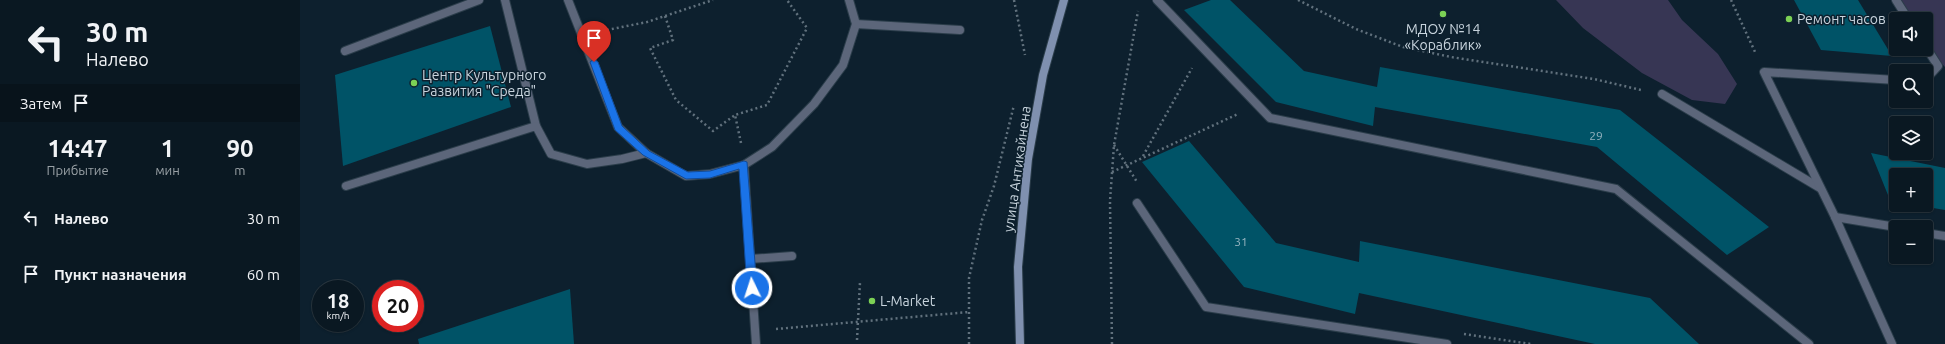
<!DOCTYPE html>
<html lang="ru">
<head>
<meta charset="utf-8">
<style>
  :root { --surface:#0a1822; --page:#18252f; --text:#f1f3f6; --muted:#99a0a5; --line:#2a3740 }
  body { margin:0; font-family:Ubuntu,sans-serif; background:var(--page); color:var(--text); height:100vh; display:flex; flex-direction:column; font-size:15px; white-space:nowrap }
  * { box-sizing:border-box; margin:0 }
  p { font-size:13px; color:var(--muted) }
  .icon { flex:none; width:22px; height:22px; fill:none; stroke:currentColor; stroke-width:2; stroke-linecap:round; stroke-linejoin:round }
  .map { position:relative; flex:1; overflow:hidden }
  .details { display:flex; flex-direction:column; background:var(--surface); width:300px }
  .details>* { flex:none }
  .hud { background:#0a1822; color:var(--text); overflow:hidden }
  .fabs { position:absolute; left:1589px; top:12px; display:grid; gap:8px }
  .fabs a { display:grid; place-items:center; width:44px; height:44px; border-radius:4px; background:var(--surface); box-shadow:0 1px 3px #0004,0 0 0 1px var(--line); font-size:20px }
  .speed { position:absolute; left:12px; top:280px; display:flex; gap:8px; font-size:20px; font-weight:700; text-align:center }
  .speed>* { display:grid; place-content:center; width:52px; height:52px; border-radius:50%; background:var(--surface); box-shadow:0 1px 3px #0004,0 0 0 1px var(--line); line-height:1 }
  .speed small { font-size:10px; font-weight:400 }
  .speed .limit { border:6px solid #d22; background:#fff; color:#111 }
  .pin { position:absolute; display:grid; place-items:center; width:34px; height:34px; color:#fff; margin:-41px -17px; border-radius:50% 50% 50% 0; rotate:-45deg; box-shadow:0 0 4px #0007 }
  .pin .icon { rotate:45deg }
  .me { position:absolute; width:44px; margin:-22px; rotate:356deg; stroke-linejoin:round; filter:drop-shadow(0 0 3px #0008) }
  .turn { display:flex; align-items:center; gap:14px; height:84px; padding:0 20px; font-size:18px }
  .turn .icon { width:52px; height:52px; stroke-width:2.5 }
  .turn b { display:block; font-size:28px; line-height:34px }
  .then { display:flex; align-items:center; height:38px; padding:0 20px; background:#0003; gap:8px; font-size:15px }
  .eta { display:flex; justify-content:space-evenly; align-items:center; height:68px; text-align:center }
  .eta b { font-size:24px; font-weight:700; line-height:28px }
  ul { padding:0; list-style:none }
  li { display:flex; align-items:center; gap:12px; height:56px; padding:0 20px }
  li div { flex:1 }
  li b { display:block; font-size:15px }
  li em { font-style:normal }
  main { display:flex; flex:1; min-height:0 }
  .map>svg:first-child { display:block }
  .green { fill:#373654 }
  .building { fill:#005367 }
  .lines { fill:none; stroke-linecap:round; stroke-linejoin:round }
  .lane-casing { stroke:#2b3d4a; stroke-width:10 }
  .secondary-casing { stroke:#2b3d4a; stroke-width:10 }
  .path { stroke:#61717d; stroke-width:2.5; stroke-dasharray:2 3; stroke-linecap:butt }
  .lane { stroke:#5c667a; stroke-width:8 }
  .secondary { stroke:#7f90af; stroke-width:8 }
  .route { fill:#1a73e8; stroke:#114b97 }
  .poi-dot { fill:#7cd155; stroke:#0d202e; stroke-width:1.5 }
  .labels { text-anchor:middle; stroke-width:3; stroke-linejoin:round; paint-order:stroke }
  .number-label { font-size:12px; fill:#96b4c0 }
  .poi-label { font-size:14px; fill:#c8d4dd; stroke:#0d202e; text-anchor:start }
  .street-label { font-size:14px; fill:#c8d4dd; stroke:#0d202e }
</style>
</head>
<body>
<main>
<section class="details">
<div class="hud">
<div class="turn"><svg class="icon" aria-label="left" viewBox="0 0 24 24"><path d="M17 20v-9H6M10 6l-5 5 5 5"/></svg><div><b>30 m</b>Налево</div></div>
<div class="then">Затем<svg class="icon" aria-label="arrive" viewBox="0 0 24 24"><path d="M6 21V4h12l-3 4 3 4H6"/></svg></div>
</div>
<div class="eta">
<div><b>14:47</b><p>Прибытие</p></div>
<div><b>1</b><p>мин</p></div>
<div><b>90</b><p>m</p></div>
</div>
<ul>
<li><svg class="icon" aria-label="left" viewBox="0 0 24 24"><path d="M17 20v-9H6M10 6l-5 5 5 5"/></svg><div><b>Налево</b></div><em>30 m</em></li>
<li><svg class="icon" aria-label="arrive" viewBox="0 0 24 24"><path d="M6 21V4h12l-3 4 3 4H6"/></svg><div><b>Пункт назначения</b></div><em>60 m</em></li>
</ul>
</section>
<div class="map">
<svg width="1645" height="344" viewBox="0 0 1645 344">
  <rect width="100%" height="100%" fill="#0d202e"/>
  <!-- green -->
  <g class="green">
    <path d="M1256,0h112l14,20 36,34 19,30 -12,20 -33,-4 -50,-27 -59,-45z"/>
    <path d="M1600,0h45v67l-19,-20v-28h-18z"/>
  </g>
  <!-- building -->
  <g class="building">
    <path d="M911,0h19l74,71 73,16 3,-20 240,43 149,117 -42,28 -130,-108 -222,-40 -2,19 -97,-24 -92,-92z"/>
    <path d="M1494,0h64l34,56 -71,-6z"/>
    <path d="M190,26l21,81 -168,59 -8,-91z"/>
    <path d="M889,141l87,102 83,19 1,-21 290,57 49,46h-104l-236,-51 -4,21 -111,-27 -102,-125z"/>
    <path d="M1571,153l74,15v42l-30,-5h11v-30h-30v26l-6,-1z"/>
    <path d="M270,289l4,55h-155l-1,-5z"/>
  </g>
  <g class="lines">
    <!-- lane casing -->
    <g class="lane-casing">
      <g id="lane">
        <path d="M205,0l31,126"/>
        <path d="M268,0l50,127 28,26 40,23 24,-2 34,-9 28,-18 42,-43 29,-39 13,-41 -7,-24"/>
        <path d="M857,0l113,118 346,71 193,155"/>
        <path d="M1596,0l12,19"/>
        <path d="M556,24l104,6"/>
        <path d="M1626,47l12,19 -12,13"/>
        <path d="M45,51l134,-51"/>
        <path d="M1362,94l158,94"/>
        <path d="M444,165l12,179"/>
        <path d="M46,186l190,-60 15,28 36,10 35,-5 24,-6"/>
        <path d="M837,203l69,104 241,37"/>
        <path d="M1535,217l61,10"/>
        <path d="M1626,233l19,3"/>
        <path d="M450,259l42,-3"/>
        <path d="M1592,344l-57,-127 -71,-145 132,8"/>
      </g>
    </g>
    <!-- secondary casing -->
    <g class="secondary-casing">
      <path id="secondary" d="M720,344l-2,-77 10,-108 15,-84 21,-75"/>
    </g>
    <!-- path -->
    <g class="path">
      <path d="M714,0l11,55"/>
      <path d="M998,0l58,29 47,18 48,10 143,22 47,11"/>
      <path d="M1431,0l25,54"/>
      <path d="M365,16l8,24 -23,8 26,52 37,31 22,-16"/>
      <path d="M302,31l45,-9 66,-22"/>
      <path d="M441,143l-6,-28 32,-10 40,-77 -20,-28"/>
      <path d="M814,145l23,37"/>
      <path d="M843,156l49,-88"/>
      <path d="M812,172l126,-58"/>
      <path d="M476,329l193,-17"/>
      <path d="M1164,334l67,10"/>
      <path d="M557,340l3,-58"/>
      <path d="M669,344v-66l13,-58 12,-34 20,-81"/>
      <path d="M812,344l-2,-143 4,-56 24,-134"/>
    </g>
    <!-- lane -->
    <use href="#lane" class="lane"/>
    <!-- secondary -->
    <use href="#secondary" class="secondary"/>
  </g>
  <!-- route -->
  <path class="route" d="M294,59l4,3 24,64 27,25 39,21 22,-1 34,-10 3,1 10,126 -1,3 -4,1 -5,-4 -8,-119 -29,9 -24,1 -43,-24 -28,-25 -25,-68z"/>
  <!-- markers -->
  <g class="poi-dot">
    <circle cx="1143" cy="14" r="4"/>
    <circle cx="1489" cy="19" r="4"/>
    <circle cx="114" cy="83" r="4"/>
    <circle cx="572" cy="301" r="4"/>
  </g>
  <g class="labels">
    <!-- number labels -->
    <g class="number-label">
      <text x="1296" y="140">29</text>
      <text x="941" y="246">31</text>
    </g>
    <!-- poi labels -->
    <g class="poi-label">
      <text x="1497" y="24">Ремонт часов</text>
      <text x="1143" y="34" text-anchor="middle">МДОУ №14<tspan x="1143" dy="16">«Кораблик»</tspan></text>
      <text x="122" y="80">Центр Культурного<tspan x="122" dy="16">Развития "Среда"</tspan></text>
      <text x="580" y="306">L-Market</text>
    </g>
    <!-- street labels -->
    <g class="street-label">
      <text transform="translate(717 169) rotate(-82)" y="5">улица Антикайнена</text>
    </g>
  </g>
</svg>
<div class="fabs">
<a><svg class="icon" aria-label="sound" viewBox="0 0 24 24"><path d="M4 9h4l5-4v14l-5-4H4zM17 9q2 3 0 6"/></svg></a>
<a><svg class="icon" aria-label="search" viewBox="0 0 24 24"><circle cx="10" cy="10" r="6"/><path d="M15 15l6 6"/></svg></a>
<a><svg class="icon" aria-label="layers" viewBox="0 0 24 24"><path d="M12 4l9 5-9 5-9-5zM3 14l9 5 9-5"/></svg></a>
<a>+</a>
<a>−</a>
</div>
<div class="speed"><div>18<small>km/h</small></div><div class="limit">20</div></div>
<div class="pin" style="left:294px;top:62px;background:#d93025"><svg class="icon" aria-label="arrive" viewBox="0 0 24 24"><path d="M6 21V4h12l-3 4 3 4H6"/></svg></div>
<svg class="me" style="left:452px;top:288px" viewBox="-20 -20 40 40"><circle r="17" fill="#1a73e8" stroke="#fff" stroke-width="3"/><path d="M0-11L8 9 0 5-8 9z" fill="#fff"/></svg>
</div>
</main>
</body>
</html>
